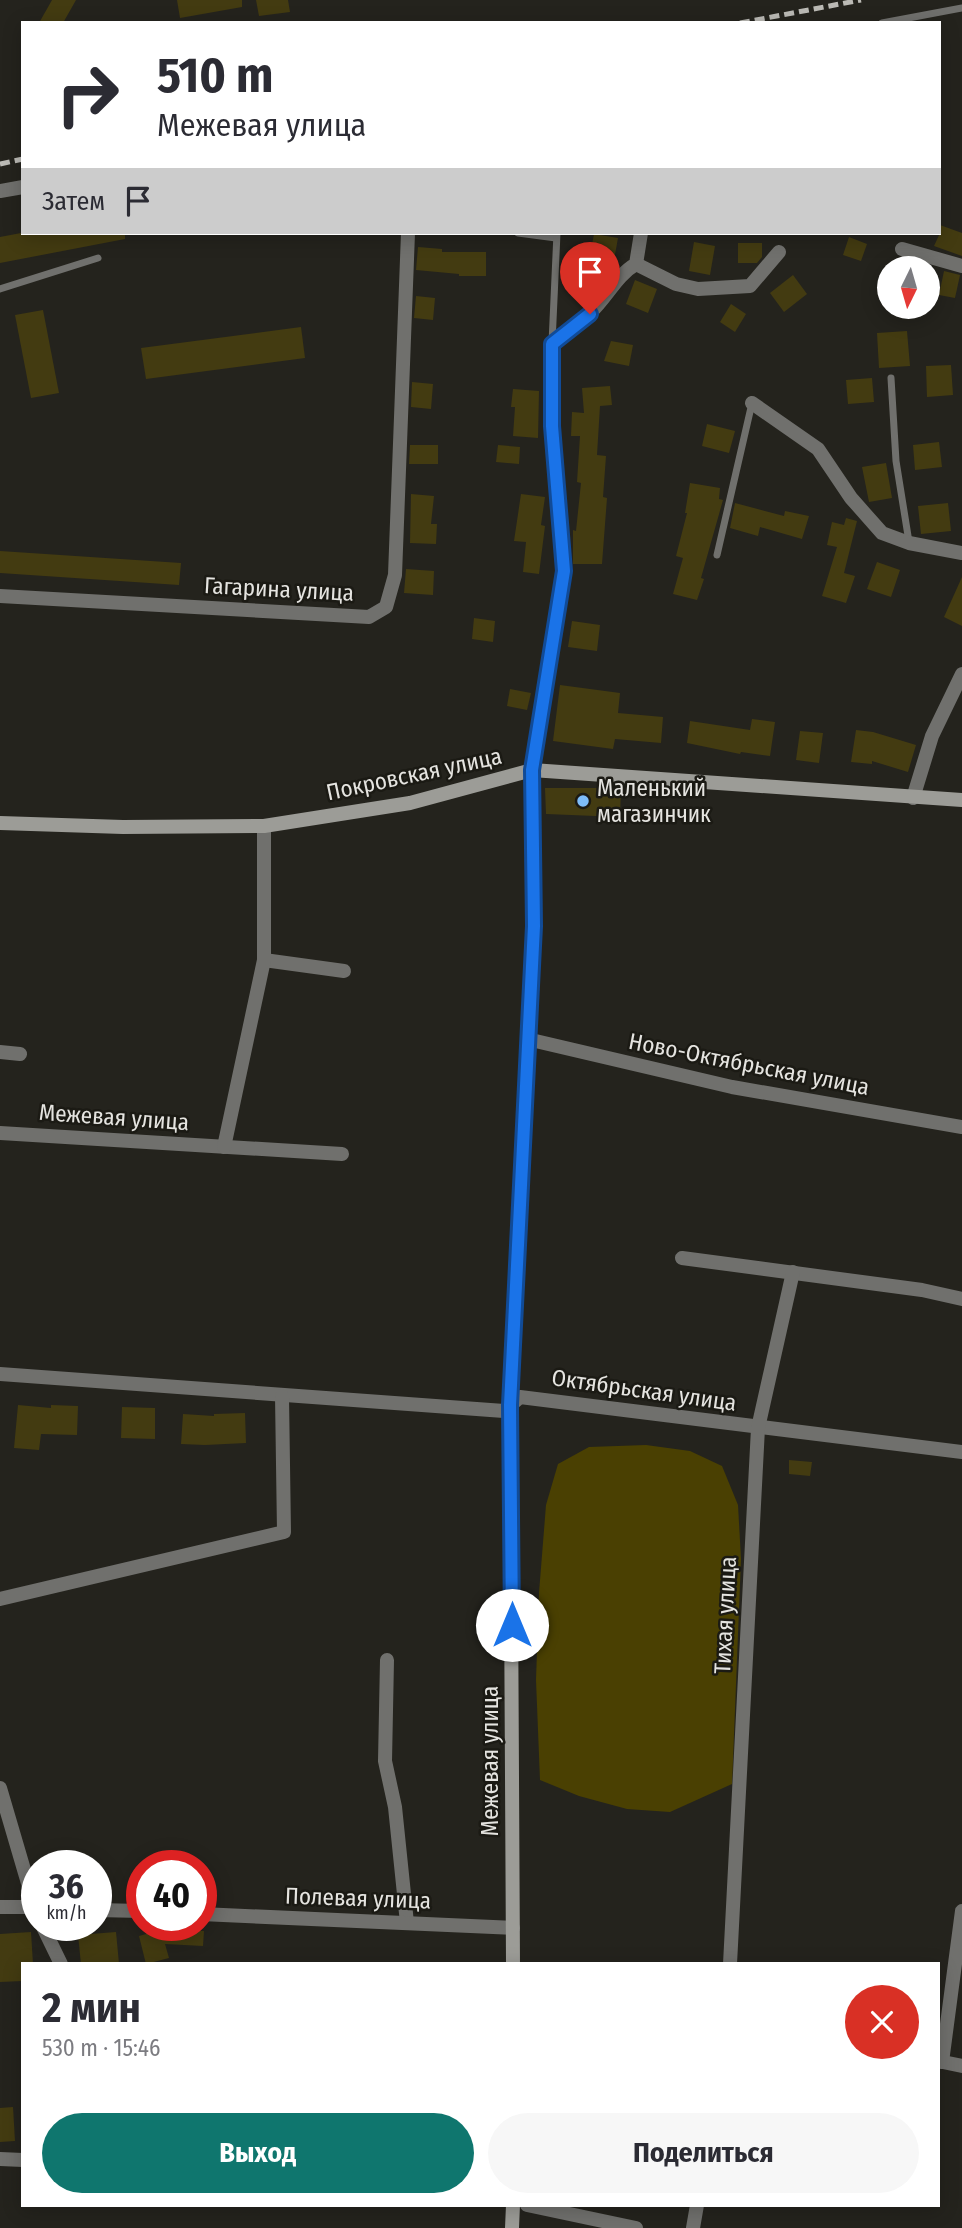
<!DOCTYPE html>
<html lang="ru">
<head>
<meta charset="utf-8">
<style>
  :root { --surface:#fff; --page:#f7f7f7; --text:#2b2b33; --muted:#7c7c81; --accent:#0f766e }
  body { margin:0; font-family:"Fira Sans Condensed",sans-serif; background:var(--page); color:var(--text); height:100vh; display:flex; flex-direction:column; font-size:26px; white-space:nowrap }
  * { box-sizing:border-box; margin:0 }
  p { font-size:23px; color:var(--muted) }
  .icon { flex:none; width:38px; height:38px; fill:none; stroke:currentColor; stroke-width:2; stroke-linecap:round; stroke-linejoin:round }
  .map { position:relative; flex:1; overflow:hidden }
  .details { position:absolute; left:21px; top:1962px; width:919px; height:245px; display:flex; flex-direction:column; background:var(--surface); border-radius:0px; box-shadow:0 4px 18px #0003 }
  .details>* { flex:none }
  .guide { position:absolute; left:21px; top:21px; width:920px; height:214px; border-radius:0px; box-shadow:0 4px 18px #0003; background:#fff; color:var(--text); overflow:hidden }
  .needle { width:46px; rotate:185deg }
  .tools { position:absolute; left:877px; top:256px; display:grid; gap:14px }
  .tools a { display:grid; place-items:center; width:63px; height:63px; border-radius:50%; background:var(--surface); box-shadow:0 4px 18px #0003; font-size:35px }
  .speed { position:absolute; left:21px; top:1850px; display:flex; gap:14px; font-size:35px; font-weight:700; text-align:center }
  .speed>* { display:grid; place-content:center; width:91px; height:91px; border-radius:50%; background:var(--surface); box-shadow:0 4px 18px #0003; line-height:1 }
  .speed small { font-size:18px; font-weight:400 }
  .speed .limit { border:10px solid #d22; background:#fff; color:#111 }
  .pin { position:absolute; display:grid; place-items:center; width:60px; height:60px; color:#fff; margin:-72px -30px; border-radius:50% 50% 50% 0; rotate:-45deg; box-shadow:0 0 7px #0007 }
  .pin .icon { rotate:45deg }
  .me { position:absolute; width:77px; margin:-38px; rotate:0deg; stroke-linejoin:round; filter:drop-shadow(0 0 5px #0008) }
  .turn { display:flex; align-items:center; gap:24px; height:147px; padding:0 21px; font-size:32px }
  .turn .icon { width:91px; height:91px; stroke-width:2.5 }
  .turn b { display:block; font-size:49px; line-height:60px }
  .then { display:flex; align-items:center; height:66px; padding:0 21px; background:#0003; gap:14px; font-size:26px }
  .round { display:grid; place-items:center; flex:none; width:74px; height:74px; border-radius:37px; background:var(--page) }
  .overview { display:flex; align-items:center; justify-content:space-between; height:119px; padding:0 21px }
  h1 { font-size:42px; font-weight:700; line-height:52px }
  .action { display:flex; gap:14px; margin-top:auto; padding:14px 21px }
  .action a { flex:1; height:80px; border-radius:42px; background:var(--accent); color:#fff; font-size:28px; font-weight:700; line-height:80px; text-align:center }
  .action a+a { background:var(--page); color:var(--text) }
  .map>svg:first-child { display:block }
  .green { fill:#4a4002 }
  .building { fill:#433b11 }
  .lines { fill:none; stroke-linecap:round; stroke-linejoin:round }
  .lane { stroke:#70706d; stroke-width:7 }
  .street { stroke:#70706d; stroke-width:14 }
  .secondary { stroke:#9c9c97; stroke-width:14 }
  .rail { stroke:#bbbab5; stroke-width:5; stroke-dasharray:10 5; stroke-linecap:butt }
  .route-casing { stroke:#114b97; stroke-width:18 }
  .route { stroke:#1a73e8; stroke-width:12 }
  .poi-dot { fill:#7ebdf9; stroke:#1b1a14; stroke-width:2.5 }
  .labels { text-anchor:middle; stroke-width:5; stroke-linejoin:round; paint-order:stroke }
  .street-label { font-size:23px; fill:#e5e4e0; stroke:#1b1a14 }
  .poi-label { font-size:23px; fill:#e5e4e0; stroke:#1b1a14; text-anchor:start }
</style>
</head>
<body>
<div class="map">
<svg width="962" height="2228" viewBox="0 0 962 2228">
  <rect width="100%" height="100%" fill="#24231d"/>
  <!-- green -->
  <path class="green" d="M646,1445l44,6 32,15 16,39 3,54 -9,225 -62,28 -43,-3 -48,-13 -39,-16 -4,-100 3,-87 7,-88 12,-41 31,-17z"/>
  <!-- building -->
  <g class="building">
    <path d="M52,0h24l-13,23h-24z"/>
    <path d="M177,0h65v7l-62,11z"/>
    <path d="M256,0h32l2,12 -31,4z"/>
    <path d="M940,225l22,8v23l-28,-10 6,-13z"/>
    <path d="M21,233h104v6l-125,24v-26z"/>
    <path d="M594,234l24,4 -4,22 -24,-5z"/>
    <path d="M849,237l18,7 -6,17 -18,-6z"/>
    <path d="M694,242l21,4 -5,29 -21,-4z"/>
    <path d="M738,243h24v14l-5,6h-19z"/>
    <path d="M418,247l24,2v3h44v24h-27v-2l-43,-4z"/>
    <path d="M944,271l16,4 -5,23 -16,-3z"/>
    <path d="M793,275l14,19 -23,18 -14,-19z"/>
    <path d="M635,280l22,9 -9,24 -22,-9z"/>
    <path d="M416,296l19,2 -2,22 -19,-2z"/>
    <path d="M731,304l15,10 -11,18 -15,-10z"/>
    <path d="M43,310l16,83 -28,5 -16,-83z"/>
    <path d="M301,327l4,31 -159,21 -5,-31z"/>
    <path d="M907,331l3,35 -31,2 -2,-35z"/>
    <path d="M611,341l22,4 -4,21 -25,-5z"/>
    <path d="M951,365l2,30 -26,2 -1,-31z"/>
    <path d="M872,378l2,24 -26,2 -2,-24z"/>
    <path d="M412,382l21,2 -2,25 -20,-2z"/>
    <path d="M610,386l2,19 -12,1 -3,49 9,1 -3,41 4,1 -5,66h-29v-34l3,1 5,-48 -4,-1 3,-46h-9l1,-24 12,1 -2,-25z"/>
    <path d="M513,389l26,2 -1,47 -25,-2 2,-29h-4z"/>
    <path d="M707,424l28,7 -6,22 -27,-7z"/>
    <path d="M939,442l3,25 -27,3 -2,-25z"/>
    <path d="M410,445h28v19h-29z"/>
    <path d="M498,445l22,2 -1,17 -23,-2z"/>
    <path d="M886,463l6,35 -23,4 -7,-35z"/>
    <path d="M690,483l30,5 -1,11 4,1 -22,78 3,1 -7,21 -24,-6 10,-36 -7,-2 11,-43h-2z"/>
    <path d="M411,494l23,2 -3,28h6l-1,20 -26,-1z"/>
    <path d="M521,494l24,3 -4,28 4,1 -6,48 -16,-2 3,-30 -12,-1z"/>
    <path d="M735,503l49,13 1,-5 24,5 -7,23 -42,-12 -2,9 -28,-8z"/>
    <path d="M948,503l3,28 -30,3 -3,-28z"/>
    <path d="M846,518l11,3 -13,52 11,3 -9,27 -24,-7 15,-49 -10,-2 5,-23 12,3z"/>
    <path d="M0,551l181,12 -2,22 -179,-12z"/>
    <path d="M877,562l23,8 -9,27 -24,-8z"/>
    <path d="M406,569l28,2 -1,24 -29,-2z"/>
    <path d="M962,577v49l-18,-9z"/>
    <path d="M474,618l21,3 -2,21 -21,-3z"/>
    <path d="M572,621l28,4 -3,26 -29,-4z"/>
    <path d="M560,685l60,8 -2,20 45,4 -2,26 -46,-4 -2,10 -60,-8z"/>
    <path d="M510,689l21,4 -4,17 -20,-4z"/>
    <path d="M752,719l23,3 -5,34 -29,-4 -1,2 -53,-11 3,-22 60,9z"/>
    <path d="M856,730l17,2 43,13 -8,27 -36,-11v3l-21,-2z"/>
    <path d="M800,731l23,2 -4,30 -23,-3z"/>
    <path d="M545,788h76l-1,29 -74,-3z"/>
    <path d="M18,1405l33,3v-3l27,1 -1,29 -36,-1 -2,16 -25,-2z"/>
    <path d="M122,1407l33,1v31l-34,-1z"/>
    <path d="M245,1413l1,30 -41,2 -24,-1 2,-30 31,2v-2z"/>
    <path d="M789,1460l23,2 -2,14 -21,-2z"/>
    <path d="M164,1929l40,2 -1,15 -38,-2 4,14 -23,6 -7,-28z"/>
    <path d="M31,1932l2,32h-10v17l-23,1v-48z"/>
    <path d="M116,1932l3,32h-38l-3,-29z"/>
    <path d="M13,2107l2,34 -15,1v-34z"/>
  </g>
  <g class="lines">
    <!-- lane -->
    <g class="lane">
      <path d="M882,23l80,-15"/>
      <path d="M518,233l38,5"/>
      <path d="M0,289l98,-31"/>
      <path d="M552,343l5,-110"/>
      <path d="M891,378l5,83 13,81"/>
      <path d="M717,555l35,-152"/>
    </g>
    <!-- street -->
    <g class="street">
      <path d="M0,191l23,-4"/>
      <path d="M902,249l60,17"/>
      <path d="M636,264l40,20 22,5 52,-3 29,-34"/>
      <path d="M752,403l66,46 33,49 31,35 27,10 53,10"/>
      <path d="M0,596l369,21 17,-10 9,-32 13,-342"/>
      <path d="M532,770l32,-199 -12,-145v-82c13,-11 27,-20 39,-32 16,-15 26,-37 45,-48l5,-31"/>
      <path d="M913,798l19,-62 30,-62"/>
      <path d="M264,960l80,11"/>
      <path d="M527,1039l205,48 230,40"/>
      <path d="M0,1052l20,2"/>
      <path d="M0,1133l342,21"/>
      <path d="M224,1147l40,-187v-134"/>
      <path d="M682,1258l240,32 40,9"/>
      <path d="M0,1374l504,37 16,-14 442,55"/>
      <path d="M0,1599l284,-67 -2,-136"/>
      <path d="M387,1660l-2,101 10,46 12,116"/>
      <path d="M0,1788l37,126"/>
      <path d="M0,1907h37"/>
      <path d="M96,1910l46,1"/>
      <path d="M201,1914l312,14"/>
      <path d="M42,1925l19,39"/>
      <path d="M730,1964l28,-536 35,-156"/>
      <path d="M938,2061l24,5"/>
      <path d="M942,2062l20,-151"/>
      <path d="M0,2159l23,1"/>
      <path d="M527,2205l109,23"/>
      <path d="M693,2228l4,-23"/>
    </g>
    <!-- secondary -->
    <g class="secondary">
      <path d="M0,823l123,4 141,-1 146,-23 122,-33 430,30"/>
      <path d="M513,1964l-3,-559 23,-479 -1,-156"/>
      <path d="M512,2228l1,-23"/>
    </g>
    <!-- rail -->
    <g class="rail">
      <path d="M740,23l121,-23"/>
      <path d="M0,164l23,-5"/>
    </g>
  </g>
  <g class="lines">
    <!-- route casing -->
    <g class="route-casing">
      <path id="route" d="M512,1625l-2,-220 24,-479 -2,-156 32,-199 -12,-145v-82l38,-30"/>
    </g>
    <!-- route -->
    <use href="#route" class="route"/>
  </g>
  <!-- markers -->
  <circle class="poi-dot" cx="583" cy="801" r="7"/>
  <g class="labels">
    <!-- street labels -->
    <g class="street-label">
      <text transform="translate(279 589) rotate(3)" y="8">Гагарина улица</text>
      <text transform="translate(414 774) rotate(-12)" y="8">Покровская улица</text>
      <text transform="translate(749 1064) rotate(11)" y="8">Ново-Октябрьская улица</text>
      <text transform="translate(114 1117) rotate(4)" y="8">Межевая улица</text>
      <text transform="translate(644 1390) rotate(8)" y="8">Октябрьская улица</text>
      <text transform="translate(725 1615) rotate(-87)" y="8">Тихая улица</text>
      <text transform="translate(490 1761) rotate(-90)" y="8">Межевая улица</text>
      <text transform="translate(358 1898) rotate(2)" y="8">Полевая улица</text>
    </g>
    <!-- poi labels -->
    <g class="poi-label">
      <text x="597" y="796">Маленький<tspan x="597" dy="26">магазинчик</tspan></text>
    </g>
  </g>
</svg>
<div class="tools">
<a><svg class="needle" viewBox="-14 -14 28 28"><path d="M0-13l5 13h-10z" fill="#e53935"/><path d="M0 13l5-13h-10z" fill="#7c7c81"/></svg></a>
</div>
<div class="speed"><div>36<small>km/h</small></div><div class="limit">40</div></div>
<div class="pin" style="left:590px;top:314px;background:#d93025"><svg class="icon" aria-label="arrive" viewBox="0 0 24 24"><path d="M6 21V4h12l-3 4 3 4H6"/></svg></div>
<svg class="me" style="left:512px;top:1625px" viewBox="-20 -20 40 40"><circle r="19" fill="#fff"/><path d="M0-13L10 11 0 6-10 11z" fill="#1a73e8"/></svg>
<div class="guide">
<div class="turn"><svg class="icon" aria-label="right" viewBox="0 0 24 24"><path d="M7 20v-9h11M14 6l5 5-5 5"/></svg><div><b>510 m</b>Межевая улица</div></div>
<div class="then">Затем<svg class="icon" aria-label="arrive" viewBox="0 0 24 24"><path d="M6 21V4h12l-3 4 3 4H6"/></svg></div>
</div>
<section class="details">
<div class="overview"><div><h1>2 мин</h1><p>530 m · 15:46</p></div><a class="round" style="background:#d93025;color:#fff"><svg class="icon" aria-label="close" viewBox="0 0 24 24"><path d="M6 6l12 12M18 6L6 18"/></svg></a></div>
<div class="action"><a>Выход</a><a>Поделиться</a></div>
</section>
</div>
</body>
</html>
